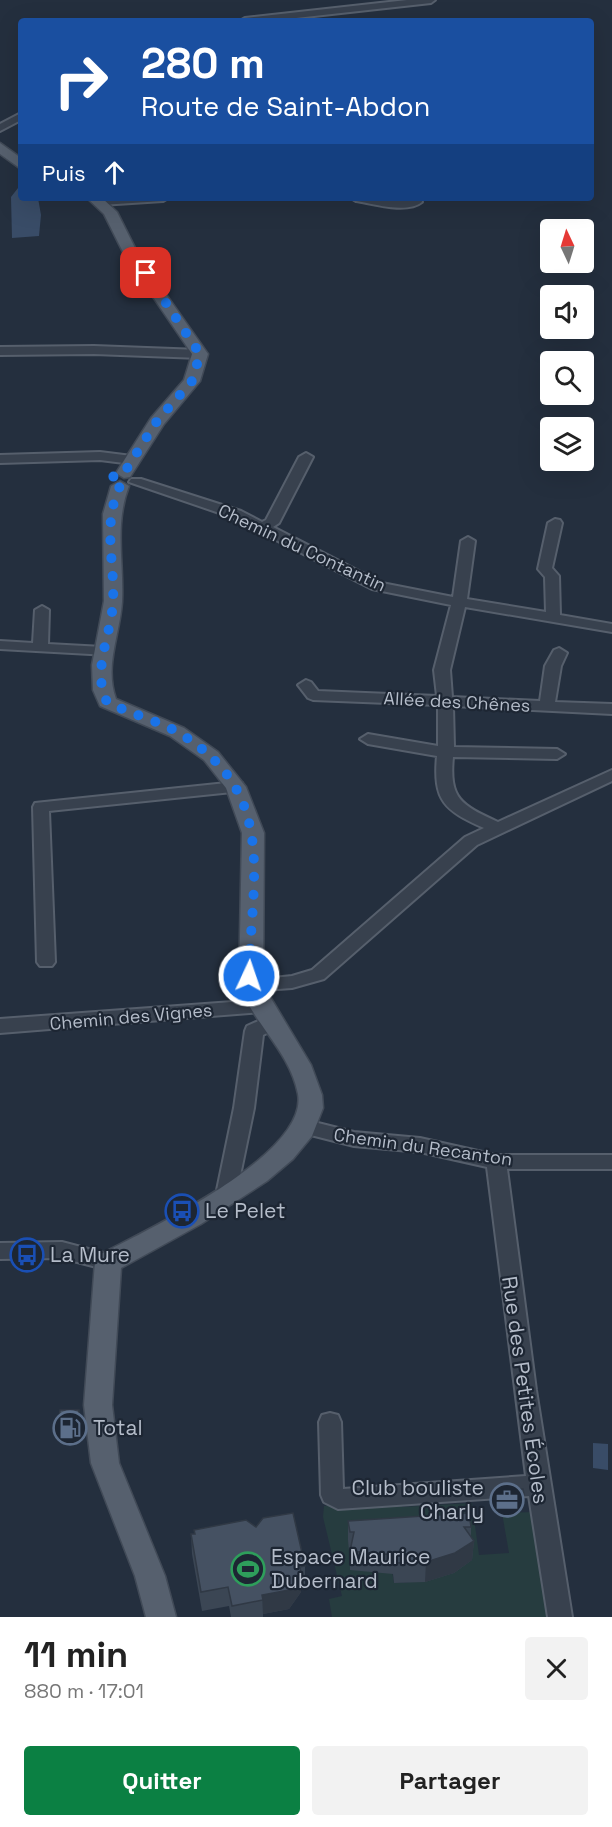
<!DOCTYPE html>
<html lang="fr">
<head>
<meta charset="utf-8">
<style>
  :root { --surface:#fff; --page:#f2f2f2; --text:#222; --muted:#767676; --accent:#0b8043 }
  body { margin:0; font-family:"Space Grotesk",sans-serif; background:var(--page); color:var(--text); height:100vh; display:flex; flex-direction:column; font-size:22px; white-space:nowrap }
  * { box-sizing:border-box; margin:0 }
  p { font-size:20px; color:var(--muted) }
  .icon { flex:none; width:33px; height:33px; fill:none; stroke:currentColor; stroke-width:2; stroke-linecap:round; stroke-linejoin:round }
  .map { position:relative; height:1617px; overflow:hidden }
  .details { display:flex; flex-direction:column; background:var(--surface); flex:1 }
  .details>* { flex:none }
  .banner { position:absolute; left:18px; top:18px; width:576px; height:183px; border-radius:6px; box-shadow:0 6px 24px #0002; background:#1a4fa0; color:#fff; overflow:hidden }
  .needle { width:39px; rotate:356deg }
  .tools { position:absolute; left:540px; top:219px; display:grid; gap:12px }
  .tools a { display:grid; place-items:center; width:54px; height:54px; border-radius:6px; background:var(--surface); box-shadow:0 6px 24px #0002; font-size:30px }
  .pin { position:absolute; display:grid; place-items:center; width:51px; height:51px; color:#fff; margin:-26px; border-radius:12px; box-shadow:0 3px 9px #0006 }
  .me { position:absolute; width:66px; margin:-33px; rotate:3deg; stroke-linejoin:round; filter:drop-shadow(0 0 4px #0008) }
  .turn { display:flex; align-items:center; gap:21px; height:126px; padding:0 24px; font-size:27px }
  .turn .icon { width:78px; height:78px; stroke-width:2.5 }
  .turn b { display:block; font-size:42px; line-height:51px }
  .then { display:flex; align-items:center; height:57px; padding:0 24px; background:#0003; gap:12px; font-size:22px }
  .round { display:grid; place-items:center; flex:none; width:63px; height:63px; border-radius:6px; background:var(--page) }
  .headline { display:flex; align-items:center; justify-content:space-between; height:102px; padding:0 24px }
  h1 { font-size:36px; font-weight:600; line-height:45px }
  .action { display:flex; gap:12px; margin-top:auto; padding:12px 24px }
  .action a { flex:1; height:69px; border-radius:6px; background:var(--accent); color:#fff; font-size:24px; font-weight:600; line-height:69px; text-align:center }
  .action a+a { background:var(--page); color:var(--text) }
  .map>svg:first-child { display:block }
  .green { fill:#263c3f; fill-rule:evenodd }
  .water { fill:#394c67 }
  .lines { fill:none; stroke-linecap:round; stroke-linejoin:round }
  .minor-casing { stroke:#565f6c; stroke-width:4 }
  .major-casing { stroke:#414a57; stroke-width:3 }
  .minor { fill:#38414e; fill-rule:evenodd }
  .major { fill:#56606e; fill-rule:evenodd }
  .wall { fill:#3b4654 }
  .shaded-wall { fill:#303945 }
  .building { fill:#455162; stroke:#303945; stroke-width:1.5 }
  .route { stroke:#1a73e8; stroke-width:10; stroke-dasharray:0 18 }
  .labels { text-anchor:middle; stroke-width:4.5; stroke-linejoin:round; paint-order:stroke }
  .street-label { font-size:18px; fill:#b4bcc9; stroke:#1d2633 }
  .near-poi-label { font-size:21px; fill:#b4bcc9; stroke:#1d2633; text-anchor:start }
  .near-street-label { font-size:21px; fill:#b4bcc9; stroke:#1d2633 }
</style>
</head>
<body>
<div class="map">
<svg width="612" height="1617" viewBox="0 0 612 1617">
  <rect width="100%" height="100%" fill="#242f3e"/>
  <!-- green -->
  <path class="green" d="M401,1500l1,7 70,-4 7,52 30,-2 -7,-40 34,-1 18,105h-222l-3,-18 13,-3 -19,-79 1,-11zM353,1551l119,9c-25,17 -47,22 -78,23l-2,-12z"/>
  <!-- water -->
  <g class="water">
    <path d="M18,188h3v10h17l3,17 -2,21 -27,2 -1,-41z"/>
    <path d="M593,1443l15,1v26l-15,-2z"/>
  </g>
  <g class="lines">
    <!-- minor casing -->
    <g class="minor-casing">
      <g id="minor">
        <path d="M407,0h28l-4,3 -162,18h-29l5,-3z"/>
        <path d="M21,113v7l-21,11v-7z"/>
        <path d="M113,198h55l-5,3 -62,4 -5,-3z"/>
        <path d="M351,198l45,3 25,-3 1,4c-15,12 -48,2 -66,-1z"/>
        <path d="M94,346l106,4 6,4 -6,4 -106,-4 -94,1v-8z"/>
        <path d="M100,452l32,4 7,4 -7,4 -32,-4 -100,3v-8z"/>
        <path d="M306,453l7,4 -34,66 -6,4 109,56 71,14 8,-56 7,-4 7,4 -8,58 79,13 -1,-35 -7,-8 10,-46 7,-4 5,1 2,3 -10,45 7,8 1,39 52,9v8l-147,-25 -15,63 2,27 88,4 5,-35 9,-16 5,-2 8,5 -6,13 -6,36 57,2v10l-159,-8 1,41 103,2 8,5 -8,5 -104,-2c-4,42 8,48 45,65l114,-52v11l-135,64 -153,134 -32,9 -41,3 -6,-2 -3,-4 3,-4 47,-5 20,-6 153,-133 19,-9c-40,-18 -51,-27 -47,-72l-69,-12 -8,-5 8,-5 70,12v-41l-125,-5 -5,-2 -10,-13 8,-5 5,2 7,9 119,5 -3,-26 17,-65 -79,-16 -141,-72 -102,-35 2,-3h10l100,32 21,11 4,-2 33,-63z"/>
        <path d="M42,606l7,4 -1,34 55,3 8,5 -3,3 -108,-6v-8l33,2 2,-33z"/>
        <path d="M236,782l6,1 2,4 -2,4 -193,20 6,151 -3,4h-12l-3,-4 -4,-155 2,-4z"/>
        <path d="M261,1000l6,1 3,5 -3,5 -6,1 -261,21v-14z"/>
        <path d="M272,1015l7,2 2,5 -2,5 -16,8 -9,73 -18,87 -3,5 -7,3 -7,-3 -3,-5 18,-87 11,-77 2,-5z"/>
        <path d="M306,1120l48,12 66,6 76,17h116v14h-105l29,221 36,227h-24l-19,-121 -191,13 -14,-7 -3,-7 -2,-73 3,-7 8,-2 8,2 3,7 2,67 183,-13 -39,-309 -67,-15 -66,-6 -55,-14 -3,-5 3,-5z"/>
        <path d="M62,1242l53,14 3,6 -3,6 -7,2 -46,-12 -62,1v-16z"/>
      </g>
    </g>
    <!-- major casing -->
    <g class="major-casing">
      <g id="major">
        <path d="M0,143l21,15v11l-21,-15z"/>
        <path d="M87,198h15l15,14 22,44 69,98 -8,27 -36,43 -34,53 -6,1 -8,-5 35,-55 33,-38 8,-26 -67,-98 -21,-42z"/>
        <path d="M120,481l9,5c-15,39 -5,76 -7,116 -2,33 -18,64 -6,97l68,29 34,24 28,35 18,46 -1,152 48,80 11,30 1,13 -11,28 -19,23 -26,22 -66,43 -80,44 -9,137 7,58 46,113 11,41h-30l-11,-41 -44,-113 -7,-58 11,-143 4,-7c46,-24 210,-100 199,-161 -8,-42 -44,-70 -59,-109l3,-152 -16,-45 -22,-28 -34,-24 -70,-30 -7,-16 -1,-25 12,-64 -1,-87 8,-28z"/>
      </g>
    </g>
    <!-- minor -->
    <use href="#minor" class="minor"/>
    <!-- major -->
    <use href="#major" class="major"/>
  </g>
  <!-- wall -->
  <g class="wall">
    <path d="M79,1410l1,10 -2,16h-19l-1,-10z"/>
    <path d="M493,1491l31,3 -1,10 -30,2 -1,-5z"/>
    <path d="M348,1521l123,6v10l3,4 -2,19 -18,13 -29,9 -31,1 -1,-9 -43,-4v-19h-1l-1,-11z"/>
    <path d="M194,1530l111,36v19l-4,1v6l-12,17 -26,5v3h-32l-2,-11 -27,5 -10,-57 -1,-20h3z"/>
  </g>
  <!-- shaded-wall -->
  <g class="shaded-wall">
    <path d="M79,1410l1,10 -2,16 -1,-10z"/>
    <path d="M474,1541l-2,19 -18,13 -29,9 1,-20z"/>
    <path d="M301,1573v19l-12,17 -26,5 -1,-19z"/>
  </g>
  <!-- building -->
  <g class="building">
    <path d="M60,1410h19l-2,16h-19z"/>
    <path d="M523,1489l1,5 -30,2 -1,-5z"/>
    <path d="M293,1513l12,53 -5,1 1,6 -12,17 -27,5 1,5 -31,6 -4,-19 -27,5 -10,-58h4l-1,-4 52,-10 10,7 7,-9z"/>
    <path d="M469,1513l2,14h-7l10,14 -19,12 -29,9 -31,1 -1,-8 -44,-4 4,-19h-4l-2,-11z"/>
  </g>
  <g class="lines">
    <!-- route -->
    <path class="route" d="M146,273l54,81 -8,27 -35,40 -33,52 -8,1 -6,6 10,6c-18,37 -5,77 -7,115 -1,33 -22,69 -6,101 23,12 50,18 72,31 100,60 72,145 70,243"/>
  </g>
  <!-- icons -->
  <defs>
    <g id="bus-ring" transform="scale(1.725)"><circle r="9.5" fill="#1d2633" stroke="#1a4fb4" stroke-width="1.5"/><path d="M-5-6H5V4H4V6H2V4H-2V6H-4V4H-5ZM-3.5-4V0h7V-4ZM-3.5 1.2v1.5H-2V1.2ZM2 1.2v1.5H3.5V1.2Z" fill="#1a4fb4"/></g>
    <g id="fuel-ring" transform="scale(1.725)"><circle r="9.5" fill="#1d2633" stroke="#5c6f8a" stroke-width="1.5"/><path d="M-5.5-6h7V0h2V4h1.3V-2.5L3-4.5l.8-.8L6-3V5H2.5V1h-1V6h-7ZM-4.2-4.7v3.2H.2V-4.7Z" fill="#5c6f8a"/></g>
    <g id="office-ring" transform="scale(1.725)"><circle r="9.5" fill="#1d2633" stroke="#5c6f8a" stroke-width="1.5"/><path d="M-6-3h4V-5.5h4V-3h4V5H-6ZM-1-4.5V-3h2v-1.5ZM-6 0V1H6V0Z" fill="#5c6f8a"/></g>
    <g id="stadium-ring" transform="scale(1.725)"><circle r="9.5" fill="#1d2633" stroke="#2e9e5b" stroke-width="1.5"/><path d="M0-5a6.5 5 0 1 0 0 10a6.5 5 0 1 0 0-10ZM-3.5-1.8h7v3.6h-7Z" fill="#2e9e5b"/></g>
  </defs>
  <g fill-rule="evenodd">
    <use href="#bus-ring" x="182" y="1211"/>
    <use href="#bus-ring" x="27" y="1255"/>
    <use href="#fuel-ring" x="70" y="1428"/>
    <use href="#office-ring" x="507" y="1500"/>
    <use href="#stadium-ring" x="248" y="1569"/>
  </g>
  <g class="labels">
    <!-- street labels -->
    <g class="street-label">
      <text transform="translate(302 548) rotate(25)" y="6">Chemin du Contantin</text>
      <text transform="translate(457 702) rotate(3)" y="6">Allée des Chênes</text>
      <text transform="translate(131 1017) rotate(-5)" y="6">Chemin des Vignes</text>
      <text transform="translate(423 1147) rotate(8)" y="6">Chemin du Recanton</text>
    </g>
    <!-- near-poi labels -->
    <g class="near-poi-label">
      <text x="205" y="1218">Le Pelet</text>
      <text x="50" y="1262">La Mure</text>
      <text x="93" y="1435">Total</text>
      <text x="484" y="1495" text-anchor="end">Club bouliste<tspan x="484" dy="24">Charly</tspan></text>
      <text x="271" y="1564">Espace Maurice<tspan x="271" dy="24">Dubernard</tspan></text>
    </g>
    <!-- near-street labels -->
    <g class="near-street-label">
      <text transform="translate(525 1390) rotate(82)" y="7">Rue des Petites Écoles</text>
    </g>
  </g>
</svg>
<div class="tools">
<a><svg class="needle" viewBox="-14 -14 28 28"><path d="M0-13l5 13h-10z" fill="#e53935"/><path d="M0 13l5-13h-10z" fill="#767676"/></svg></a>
<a><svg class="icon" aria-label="sound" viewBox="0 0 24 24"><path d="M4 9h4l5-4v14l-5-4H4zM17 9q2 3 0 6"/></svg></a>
<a><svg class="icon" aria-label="search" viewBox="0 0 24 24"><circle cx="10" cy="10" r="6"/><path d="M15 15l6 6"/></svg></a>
<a><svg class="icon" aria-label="layers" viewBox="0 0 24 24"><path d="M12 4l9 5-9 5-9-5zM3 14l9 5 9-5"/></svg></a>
</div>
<div class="pin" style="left:146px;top:273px;background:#d93025"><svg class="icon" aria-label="arrive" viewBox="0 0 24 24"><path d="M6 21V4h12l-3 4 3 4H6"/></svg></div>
<svg class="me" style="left:249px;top:976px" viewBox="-20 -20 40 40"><circle r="17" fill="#1a73e8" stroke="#fff" stroke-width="3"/><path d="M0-11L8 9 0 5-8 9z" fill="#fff"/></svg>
<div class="banner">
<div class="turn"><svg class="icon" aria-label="right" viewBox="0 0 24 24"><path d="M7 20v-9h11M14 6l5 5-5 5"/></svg><div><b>280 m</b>Route de Saint-Abdon</div></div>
<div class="then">Puis<svg class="icon" aria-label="ahead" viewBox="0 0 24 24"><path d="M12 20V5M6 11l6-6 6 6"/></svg></div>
</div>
</div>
<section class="details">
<div class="headline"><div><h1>11 min</h1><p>880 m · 17:01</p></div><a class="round"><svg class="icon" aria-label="close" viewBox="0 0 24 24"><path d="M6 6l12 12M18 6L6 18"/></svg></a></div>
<div class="action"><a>Quitter</a><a>Partager</a></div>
</section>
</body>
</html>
